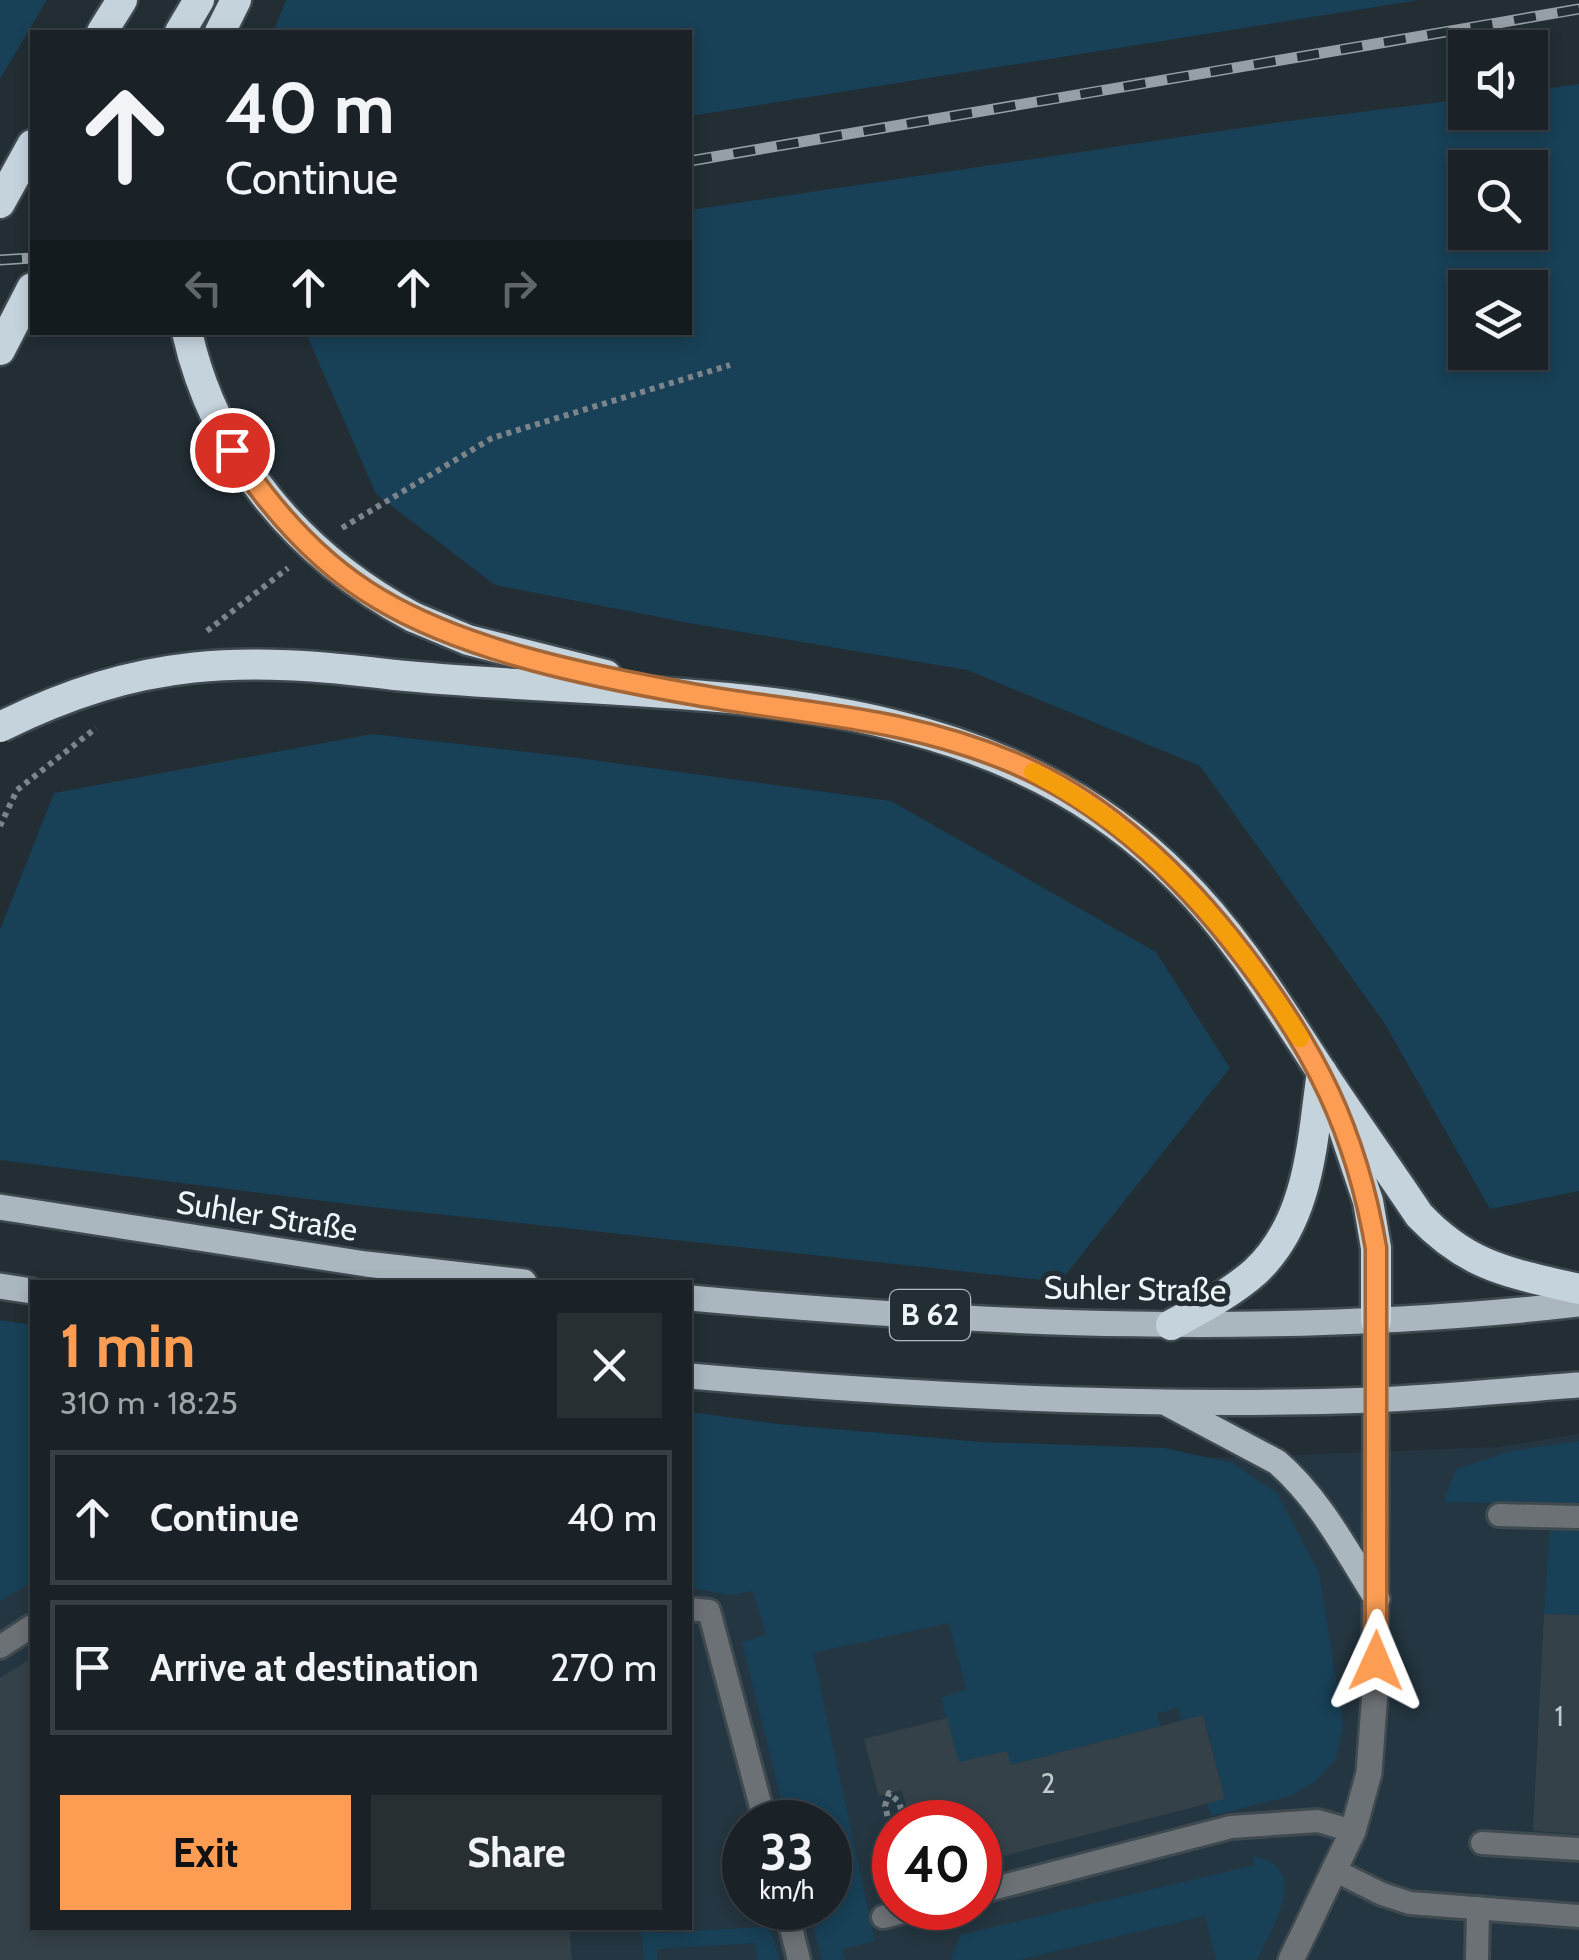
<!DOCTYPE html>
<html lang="en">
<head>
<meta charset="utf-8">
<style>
  :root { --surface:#1a2227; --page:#272f33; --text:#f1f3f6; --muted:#9fa4a7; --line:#383f44; --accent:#fc9d53 }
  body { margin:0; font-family:Cabin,sans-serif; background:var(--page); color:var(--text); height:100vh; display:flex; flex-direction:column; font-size:38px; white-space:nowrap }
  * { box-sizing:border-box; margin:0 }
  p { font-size:32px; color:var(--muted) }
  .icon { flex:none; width:55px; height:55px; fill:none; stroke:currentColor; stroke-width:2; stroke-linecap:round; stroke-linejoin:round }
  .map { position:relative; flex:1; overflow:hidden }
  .panel { position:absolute; left:30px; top:1280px; width:662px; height:650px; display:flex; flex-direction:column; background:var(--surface); border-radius:0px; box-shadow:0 5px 15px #0003,0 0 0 2px var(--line) }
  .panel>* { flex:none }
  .banner { position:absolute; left:30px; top:30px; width:662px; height:305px; border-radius:0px; box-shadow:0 5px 15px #0003,0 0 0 2px var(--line); background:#1a2227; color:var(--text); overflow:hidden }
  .controls { position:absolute; left:1448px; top:30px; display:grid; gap:20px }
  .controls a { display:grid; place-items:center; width:100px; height:100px; border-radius:0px; background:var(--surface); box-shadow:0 5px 15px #0003,0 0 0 2px var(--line); font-size:50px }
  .speed { position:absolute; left:722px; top:1800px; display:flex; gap:20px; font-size:50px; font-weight:700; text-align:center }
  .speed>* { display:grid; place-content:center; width:130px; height:130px; border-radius:50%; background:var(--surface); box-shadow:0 5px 15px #0003,0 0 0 2px var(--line); line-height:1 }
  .speed small { font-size:25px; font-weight:400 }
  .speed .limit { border:15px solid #d22; background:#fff; color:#111 }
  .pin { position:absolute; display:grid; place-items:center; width:85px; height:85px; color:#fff; margin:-42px; border:5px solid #fff; border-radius:50%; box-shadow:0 2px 10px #0007 }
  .me { position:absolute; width:110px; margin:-55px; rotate:1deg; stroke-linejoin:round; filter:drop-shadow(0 0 8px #0008) }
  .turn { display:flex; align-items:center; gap:35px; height:210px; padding:0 30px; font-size:45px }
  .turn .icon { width:130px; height:130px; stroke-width:2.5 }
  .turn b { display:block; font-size:70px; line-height:85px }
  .lanes { display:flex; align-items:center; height:95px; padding:0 30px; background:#0003; justify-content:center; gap:50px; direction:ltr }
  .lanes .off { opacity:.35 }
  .round { display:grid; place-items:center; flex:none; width:105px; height:105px; border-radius:0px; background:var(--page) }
  .summary { display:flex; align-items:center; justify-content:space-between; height:170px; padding:0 30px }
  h1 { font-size:60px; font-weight:700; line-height:75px; color:var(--accent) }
  .cta { display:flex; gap:20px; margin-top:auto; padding:20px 30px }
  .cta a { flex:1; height:115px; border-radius:0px; background:var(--accent); color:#111; font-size:40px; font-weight:700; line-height:115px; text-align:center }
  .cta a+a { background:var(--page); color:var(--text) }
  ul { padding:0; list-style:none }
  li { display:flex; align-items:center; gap:30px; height:135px; margin:0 20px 15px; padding:0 10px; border:5px solid var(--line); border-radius:0px }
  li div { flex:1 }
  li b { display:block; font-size:38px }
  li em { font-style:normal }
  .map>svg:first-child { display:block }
  .built { fill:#243641; fill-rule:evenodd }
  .green { fill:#184056; fill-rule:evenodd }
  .building { fill:#354148 }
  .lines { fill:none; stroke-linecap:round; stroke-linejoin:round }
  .service-casing { stroke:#3f4950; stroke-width:28 }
  .tertiary-casing { stroke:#3f4950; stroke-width:30 }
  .primary-casing { stroke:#3f4950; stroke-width:30 }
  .motorway-casing { stroke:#3f4950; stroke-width:35 }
  .path { stroke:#7b848b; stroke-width:6; stroke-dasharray:5 5; stroke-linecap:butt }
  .service { stroke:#6c7175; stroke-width:22 }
  .tertiary { stroke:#6c7175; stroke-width:25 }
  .primary { stroke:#abb7bf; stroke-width:25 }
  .motorway { stroke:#c5d3dd; stroke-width:30 }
  .rail-casing { stroke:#969fa5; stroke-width:11 }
  .rail { stroke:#222d34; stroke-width:8; stroke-dasharray:22; stroke-linecap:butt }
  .motorway-bridge-casing { stroke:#3f4950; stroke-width:35; stroke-linecap:butt }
  .motorway-bridge { stroke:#c5d3dd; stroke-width:30 }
  .route-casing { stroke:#a46636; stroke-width:25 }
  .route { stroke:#fc9d53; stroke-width:18 }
  .slow { stroke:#f59e0b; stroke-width:18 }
  .labels { text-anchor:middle; stroke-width:10; stroke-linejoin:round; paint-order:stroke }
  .number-label { font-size:28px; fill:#c0c9ce }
  .shield { fill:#222d34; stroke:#b2babf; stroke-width:2.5 }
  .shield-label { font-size:30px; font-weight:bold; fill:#eff6fb }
  .street-label { font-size:32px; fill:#eff6fb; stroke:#222d34 }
</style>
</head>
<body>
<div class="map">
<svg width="1579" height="1960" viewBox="0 0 1579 1960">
  <rect width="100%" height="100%" fill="#222d34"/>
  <!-- built -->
  <path class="built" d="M0,1378l32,6v544h658v-459l96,5 712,-27 81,-13v526h-1579zM745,1822h85v86h-85zM895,1822h85v86h-85z"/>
  <!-- green -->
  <g class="green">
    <path d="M0,0h47l-47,79z"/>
    <path d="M286,0h1133l-729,116v-84h-417z"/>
    <path d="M1579,84v1107l-89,18 -105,-185 -185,-258 -233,-96 -278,-47 -194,-38 -119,-91 -70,-161 384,-1v-122l590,-88 185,-23v13h65v-21zM1465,168h65v64h-65zM1465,288h65v64h-65z"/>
    <path d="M372,734l206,24 313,43 265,151 74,116 -170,214 -697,-76 -363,-46v-230l54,-137z"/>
    <path d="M0,1320l32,5v256l-32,21z"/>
    <path d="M690,1412l88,12 204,18 183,6 67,15 45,30 42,80 24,150 -7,36 -21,23 -25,14 -79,20 -4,-13 18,-5 -21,-82 -22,5 -4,-13 -21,5 3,13 -149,39 -4,-14 -20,5 -25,20 -21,-78 25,-9 -17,-66 -136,30 62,288 -32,8 2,11h-23l-13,-52h21v-86h-43l-45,-180 24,-7 -13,-44 -23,4 -40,-7z"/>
    <path d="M1579,1441v64l-135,-3 12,-33 55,-18z"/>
    <path d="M1550,1528l29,2v85l-35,-1z"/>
    <path d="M1253,1856c60,10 19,71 4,104h-41l-11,-44 -187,44h-67l9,-25 294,-70z"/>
    <path d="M763,1908l17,52h-23l-2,-17 -98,6v11h-13l-3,-32h13l1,5 110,-6z"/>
  </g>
  <!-- building -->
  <g class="building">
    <path d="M1544,1614l35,1v219l-46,-3z"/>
    <path d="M32,1658v270h537l3,32h-572v-282z"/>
    <path d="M1203,1715l22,84 -245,63v-40h-70l-8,-32 -23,6 -15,-57 83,-21 12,44 48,-11 4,14z"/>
  </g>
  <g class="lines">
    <!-- service casing -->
    <g class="service-casing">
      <g id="service">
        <path d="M1499,1515l80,2"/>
        <path d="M690,1609l19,2 56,211"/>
        <path d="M0,1647l32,-21"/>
        <path d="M1482,1843l97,6"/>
        <path d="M1336,1871l46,23 28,9 169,13"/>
        <path d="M980,1892l251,-65 87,-6 35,10"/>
        <path d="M786,1908l13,52"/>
        <path d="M883,1917l35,-9"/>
        <path d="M1477,1960l1,-52"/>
      </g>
    </g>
    <!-- tertiary casing -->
    <g class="tertiary-casing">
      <path id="tertiary" d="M1291,1960l62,-129 16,-58 6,-82 1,-292"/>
    </g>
    <!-- primary casing -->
    <g class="primary-casing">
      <g id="primary">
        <path d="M0,1207l366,57 158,18"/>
        <path d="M0,1286l32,5"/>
        <path d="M690,1298c295,27 594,40 889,6"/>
        <path d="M1376,1321v78"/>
        <path d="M690,1376c227,20 457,32 684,24 68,-3 137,-10 205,-15"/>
        <path d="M1168,1404l109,58c43,37 70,90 100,137"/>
      </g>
    </g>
    <!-- motorway casing -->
    <g class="motorway-casing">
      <g id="motorway">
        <path d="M102,32l20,-32"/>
        <path d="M180,32l19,-32"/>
        <path d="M220,32l16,-32"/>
        <path d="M0,203l32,-58"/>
        <path d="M0,350l32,-62"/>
        <path d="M413,617l55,23 138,35"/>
        <path d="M395,675c270,27 575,-6 783,203 58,57 99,126 143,193 32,49 66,96 98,144 50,53 92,58 160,74"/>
        <path d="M1341,1121l27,80 8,47v73"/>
        <path d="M1171,1325c29,-16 59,-31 84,-53 55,-51 57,-131 67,-200"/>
      </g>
    </g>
    <!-- path -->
    <g class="path">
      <path d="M342,528l150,-90 238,-73"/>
      <path d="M207,631l81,-63"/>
      <path d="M0,826l17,-36 79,-62"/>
      <path d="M895,1845l-10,-39 4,-13 10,9 6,20"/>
    </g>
    <!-- service -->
    <use href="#service" class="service"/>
    <!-- tertiary -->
    <use href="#tertiary" class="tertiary"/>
    <!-- primary -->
    <use href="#primary" class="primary"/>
    <!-- motorway -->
    <use href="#motorway" class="motorway"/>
    <!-- rail casing -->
    <g class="rail-casing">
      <g id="rail">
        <path d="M690,161l889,-152"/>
        <path d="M0,260l32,-2"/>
      </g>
    </g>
    <!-- rail -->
    <use href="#rail" class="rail"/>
    <!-- motorway-bridge casing -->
    <g class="motorway-bridge-casing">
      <g id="motorway-bridge">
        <path d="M187,332c28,126 114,225 226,285"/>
        <path d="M0,727c142,-70 241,-71 395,-52"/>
      </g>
    </g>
    <!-- motorway-bridge -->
    <use href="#motorway-bridge" class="motorway-bridge"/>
  </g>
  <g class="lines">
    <!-- route casing -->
    <g class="route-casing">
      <path id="route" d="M232,450c38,58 87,114 147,149 89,53 216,78 318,96 113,20 209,22 317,68 94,40 168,112 229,192 72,94 113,176 133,293v413"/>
    </g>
    <!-- route -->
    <use href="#route" class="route"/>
    <!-- slow -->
    <path class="slow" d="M1033,772c117,60 199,157 267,266"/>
  </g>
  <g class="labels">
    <!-- number labels -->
    <g class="number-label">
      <text x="1559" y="1726">1</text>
      <text x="1048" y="1793">2</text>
    </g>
    <!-- shield labels -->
    <rect class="shield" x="890" y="1290" width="80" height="50" rx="8"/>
    <g class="shield-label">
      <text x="930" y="1325">B 62</text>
    </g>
    <!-- street labels -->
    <g class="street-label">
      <text transform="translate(267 1216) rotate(9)" y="11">Suhler Straße</text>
      <text transform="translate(1135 1289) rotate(1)" y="11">Suhler Straße</text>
    </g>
  </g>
</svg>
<div class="controls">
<a><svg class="icon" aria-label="sound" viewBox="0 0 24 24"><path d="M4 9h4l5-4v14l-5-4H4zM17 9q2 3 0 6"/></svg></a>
<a><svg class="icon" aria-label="search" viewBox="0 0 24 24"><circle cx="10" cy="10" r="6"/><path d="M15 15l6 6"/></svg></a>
<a><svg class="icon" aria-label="layers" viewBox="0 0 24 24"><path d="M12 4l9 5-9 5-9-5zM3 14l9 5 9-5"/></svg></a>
</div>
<div class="speed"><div>33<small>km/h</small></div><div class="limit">40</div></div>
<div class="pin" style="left:232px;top:450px;background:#d93025"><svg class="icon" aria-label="arrive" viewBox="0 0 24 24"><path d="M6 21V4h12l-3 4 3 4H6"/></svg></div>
<svg class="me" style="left:1376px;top:1661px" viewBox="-20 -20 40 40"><path d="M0-17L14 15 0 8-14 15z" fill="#fc9d53" stroke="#fff" stroke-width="4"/></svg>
<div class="banner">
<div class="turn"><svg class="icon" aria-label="ahead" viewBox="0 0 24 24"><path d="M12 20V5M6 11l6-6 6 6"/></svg><div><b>40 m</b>Continue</div></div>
<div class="lanes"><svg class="icon off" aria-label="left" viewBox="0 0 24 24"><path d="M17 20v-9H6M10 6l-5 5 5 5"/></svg><svg class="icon" aria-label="ahead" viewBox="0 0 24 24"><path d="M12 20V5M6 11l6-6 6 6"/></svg><svg class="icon" aria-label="ahead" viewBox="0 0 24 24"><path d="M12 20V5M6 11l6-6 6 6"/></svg><svg class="icon off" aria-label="right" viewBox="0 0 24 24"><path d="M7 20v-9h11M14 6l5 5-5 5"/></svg></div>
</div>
<section class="panel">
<div class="summary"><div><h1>1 min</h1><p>310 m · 18:25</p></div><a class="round"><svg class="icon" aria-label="close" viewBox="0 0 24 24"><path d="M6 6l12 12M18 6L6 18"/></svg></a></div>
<ul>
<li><svg class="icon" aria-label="ahead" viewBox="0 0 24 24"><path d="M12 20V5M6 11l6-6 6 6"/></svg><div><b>Continue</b></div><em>40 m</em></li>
<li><svg class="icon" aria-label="arrive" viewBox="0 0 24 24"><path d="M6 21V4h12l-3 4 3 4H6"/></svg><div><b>Arrive at destination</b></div><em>270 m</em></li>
</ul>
<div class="cta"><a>Exit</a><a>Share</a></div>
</section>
</div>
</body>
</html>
